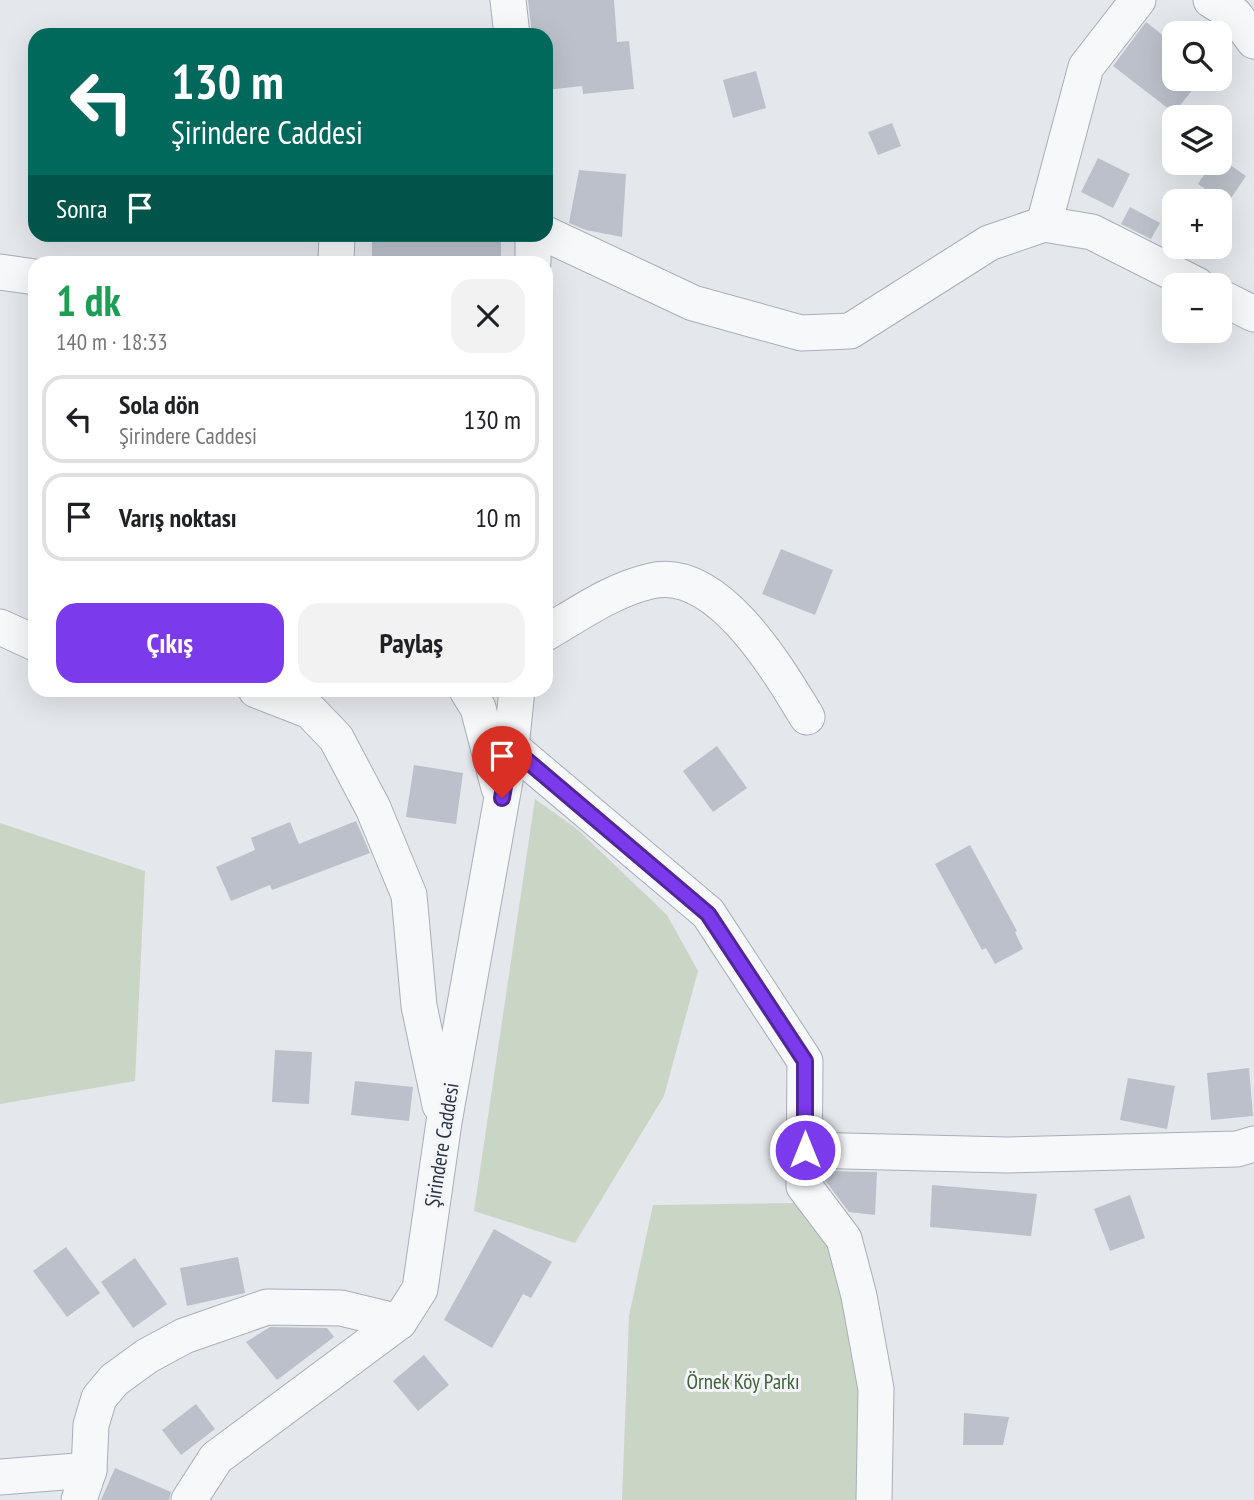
<!DOCTYPE html>
<html lang="tr">
<head>
<meta charset="utf-8">
<style>
  :root { --surface:#fff; --page:#f2f2f2; --text:#202124; --muted:#757577; --line:#e0e0e0; --accent:#7c3aed }
  body { margin:0; font-family:"PT Sans Narrow",sans-serif; background:var(--page); color:var(--text); height:100vh; display:flex; flex-direction:column; font-size:26px; white-space:nowrap }
  * { box-sizing:border-box; margin:0 }
  p { font-size:23px; color:var(--muted) }
  .icon { flex:none; width:38px; height:38px; fill:none; stroke:currentColor; stroke-width:2; stroke-linecap:round; stroke-linejoin:round }
  .map { position:relative; flex:1; overflow:hidden }
  .drawer { position:absolute; left:28px; top:256px; width:525px; height:441px; display:flex; flex-direction:column; background:var(--surface); border-radius:21px; box-shadow:0 7px 28px #0002 }
  .drawer>* { flex:none }
  .banner { position:absolute; left:28px; top:28px; width:525px; height:214px; border-radius:21px; box-shadow:0 7px 28px #0002; background:#00695c; color:#fff; overflow:hidden }
  .fabs { position:absolute; left:1162px; top:21px; display:grid; gap:14px }
  .fabs a { display:grid; place-items:center; width:70px; height:70px; border-radius:14px; background:var(--surface); box-shadow:0 7px 28px #0002; font-size:35px }
  .pin { position:absolute; display:grid; place-items:center; width:60px; height:60px; color:#fff; margin:-72px -30px; border-radius:50% 50% 50% 0; rotate:-45deg; box-shadow:0 0 7px #0007 }
  .pin .icon { rotate:45deg }
  .me { position:absolute; width:77px; margin:-38px; rotate:0deg; stroke-linejoin:round; filter:drop-shadow(0 0 5px #0008) }
  .turn { display:flex; align-items:center; gap:24px; height:147px; padding:0 28px; font-size:32px }
  .turn .icon { width:91px; height:91px; stroke-width:2.5 }
  .turn b { display:block; font-size:49px; line-height:60px }
  .then { display:flex; align-items:center; height:66px; padding:0 28px; background:#0003; gap:14px; font-size:26px }
  .round { display:grid; place-items:center; flex:none; width:74px; height:74px; border-radius:21px; background:var(--page) }
  .headline { display:flex; align-items:center; justify-content:space-between; height:119px; padding:0 28px }
  h1 { font-size:42px; font-weight:700; line-height:52px; color:#1e9e55 }
  .button { display:flex; gap:14px; margin-top:auto; padding:14px 28px }
  .button a { flex:1; height:80px; border-radius:21px; background:var(--accent); color:#fff; font-size:28px; font-weight:700; line-height:80px; text-align:center }
  .button a+a { background:var(--page); color:var(--text) }
  ul { padding:0; list-style:none }
  li { display:flex; align-items:center; gap:21px; height:88px; margin:0 14px 10px; padding:0 14px; border:4px solid var(--line); border-radius:21px }
  li div { flex:1 }
  li b { display:block; font-size:26px }
  li em { font-style:normal }
  .map>svg:first-child { display:block }
  .green { fill:#c9d6c5 }
  .building { fill:#bbc0ca }
  .lines { fill:none; stroke-linecap:round; stroke-linejoin:round }
  .minor-casing { stroke:#a9aeb7; stroke-width:37 }
  .minor { stroke:#f7f8fa; stroke-width:35 }
  .route-casing { stroke:#51269a; stroke-width:18 }
  .route { stroke:#7c3aed; stroke-width:12 }
  .labels { text-anchor:middle; stroke-width:6; stroke-linejoin:round; paint-order:stroke }
  .street-label { font-size:21px; fill:#2b3445; stroke:#f4f6f9 }
  .park-label { font-size:21px; fill:#3f6138; stroke:#f4f6f9 }
</style>
</head>
<body>
<div class="map">
<svg width="1254" height="1500" viewBox="0 0 1254 1500">
  <rect width="100%" height="100%" fill="#e4e7ec"/>
  <!-- green -->
  <g class="green">
    <path d="M535,799l42,30 90,86 31,56 -34,125 -89,147 -101,-32z"/>
    <path d="M0,823l145,48 -10,210 -135,23z"/>
    <path d="M794,1203l25,18 19,24 31,176 -5,79h-242l7,-184 24,-111z"/>
  </g>
  <!-- building -->
  <g class="building">
    <path d="M528,0h86l3,42 12,-1 5,48 -51,5 -1,-8 -36,4v-55h-14z"/>
    <path d="M1146,22l28,22v35h27l-27,34 -61,-47z"/>
    <path d="M756,71l10,37 -33,10 -10,-38z"/>
    <path d="M892,123l9,23 -23,9 -10,-23z"/>
    <path d="M1098,158l32,16 -17,34 -32,-16z"/>
    <path d="M1220,158l26,18 -19,28 -29,-20 14,-21h8z"/>
    <path d="M579,170l47,4 -4,63 -36,-7 -17,-7z"/>
    <path d="M1130,207l30,16 -9,16 -30,-15z"/>
    <rect x="372" y="234" width="129" height="28"/>
    <path d="M781,549l52,21 -18,45 -53,-21z"/>
    <path d="M717,746l30,42 -34,24 -30,-41z"/>
    <path d="M414,765l49,8 -7,51 -50,-7z"/>
    <path d="M356,821l14,32 -98,37 -2,-5 -39,16 -15,-34 39,-17 -4,-12 39,-16 9,22z"/>
    <path d="M970,845l47,86 -2,1 8,17 -28,15 -9,-16 -4,2 -47,-86z"/>
    <path d="M275,1050l37,2 -3,52 -37,-2z"/>
    <path d="M1249,1068l4,48 -42,4 -4,-47z"/>
    <path d="M1128,1078l47,8 -8,43 -47,-9z"/>
    <path d="M355,1081l58,6 -4,34 -58,-6z"/>
    <path d="M824,1171l53,1 -2,43 -26,-3 -25,-33z"/>
    <path d="M932,1185l105,9 -6,42 -101,-9z"/>
    <path d="M1130,1195l15,43 -35,13 -16,-42z"/>
    <path d="M494,1229l58,33 -21,36 -8,-4 -31,54 -48,-28z"/>
    <path d="M66,1247l34,46 -33,24 -34,-46z"/>
    <path d="M238,1257l7,36 -58,13 -7,-38z"/>
    <path d="M135,1258l32,46 -34,24 -32,-46z"/>
    <path d="M270,1327l57,1 7,9 -57,43 -31,-38z"/>
    <path d="M424,1355l25,30 -31,26 -25,-30z"/>
    <path d="M196,1404l19,25 -34,26 -19,-25z"/>
    <path d="M964,1413l45,4 -6,28h-40z"/>
    <path d="M115,1468l56,24 -2,8h-68z"/>
  </g>
  <g class="lines">
    <!-- minor casing -->
    <g class="minor-casing">
      <g id="minor">
        <path d="M508,0l4,35"/>
        <path d="M1211,0l24,15 19,26"/>
        <path d="M1044,224l42,-157 52,-67"/>
        <path d="M546,234l147,69 108,30 49,-2 139,-88 55,-19 48,8 105,53"/>
        <path d="M336,262l1,-28"/>
        <path d="M533,262v-28"/>
        <path d="M0,272l35,5"/>
        <path d="M1220,297l34,17"/>
        <path d="M0,627l35,16"/>
        <path d="M546,633c34,-20 66,-43 105,-52 67,-16 128,90 156,136"/>
        <path d="M256,690l54,21 26,27 37,70 36,87 10,111 21,99"/>
        <path d="M467,690l11,18 21,80"/>
        <path d="M511,747l197,166 97,148 -1,125 40,53 15,57 17,93 -2,111"/>
        <path d="M805,1150l202,5 230,-6 17,-5"/>
        <path d="M0,1477l89,-7"/>
        <path d="M79,1500l10,-30 2,-45 8,-27 15,-18 33,-24 37,-20 83,-29 74,1 58,14"/>
        <path d="M189,1500l27,-42 183,-136 21,-33 24,-167 67,-375 6,-57"/>
      </g>
    </g>
    <!-- minor -->
    <use href="#minor" class="minor"/>
  </g>
  <g class="lines">
    <!-- route casing -->
    <g class="route-casing">
      <path id="route" d="M502,798l9,-51 197,167 97,147v89"/>
    </g>
    <!-- route -->
    <use href="#route" class="route"/>
  </g>
  <g class="labels">
    <!-- street labels -->
    <g class="street-label">
      <text transform="translate(442 1145) rotate(-81)" y="7">Şirindere Caddesi</text>
    </g>
    <!-- park labels -->
    <g class="park-label">
      <text x="743" y="1389">Örnek Köy Parkı</text>
    </g>
  </g>
</svg>
<div class="fabs">
<a><svg class="icon" aria-label="search" viewBox="0 0 24 24"><circle cx="10" cy="10" r="6"/><path d="M15 15l6 6"/></svg></a>
<a><svg class="icon" aria-label="layers" viewBox="0 0 24 24"><path d="M12 4l9 5-9 5-9-5zM3 14l9 5 9-5"/></svg></a>
<a>+</a>
<a>−</a>
</div>
<div class="pin" style="left:502px;top:798px;background:#d93025"><svg class="icon" aria-label="arrive" viewBox="0 0 24 24"><path d="M6 21V4h12l-3 4 3 4H6"/></svg></div>
<svg class="me" style="left:805px;top:1150px" viewBox="-20 -20 40 40"><circle r="17" fill="#7c3aed" stroke="#fff" stroke-width="3"/><path d="M0-11L8 9 0 5-8 9z" fill="#fff"/></svg>
<div class="banner">
<div class="turn"><svg class="icon" aria-label="left" viewBox="0 0 24 24"><path d="M17 20v-9H6M10 6l-5 5 5 5"/></svg><div><b>130 m</b>Şirindere Caddesi</div></div>
<div class="then">Sonra<svg class="icon" aria-label="arrive" viewBox="0 0 24 24"><path d="M6 21V4h12l-3 4 3 4H6"/></svg></div>
</div>
<section class="drawer">
<div class="headline"><div><h1>1 dk</h1><p>140 m · 18:33</p></div><a class="round"><svg class="icon" aria-label="close" viewBox="0 0 24 24"><path d="M6 6l12 12M18 6L6 18"/></svg></a></div>
<ul>
<li><svg class="icon" aria-label="left" viewBox="0 0 24 24"><path d="M17 20v-9H6M10 6l-5 5 5 5"/></svg><div><b>Sola dön</b><p>Şirindere Caddesi</p></div><em>130 m</em></li>
<li><svg class="icon" aria-label="arrive" viewBox="0 0 24 24"><path d="M6 21V4h12l-3 4 3 4H6"/></svg><div><b>Varış noktası</b></div><em>10 m</em></li>
</ul>
<div class="button"><a>Çıkış</a><a>Paylaş</a></div>
</section>
</div>
</body>
</html>
